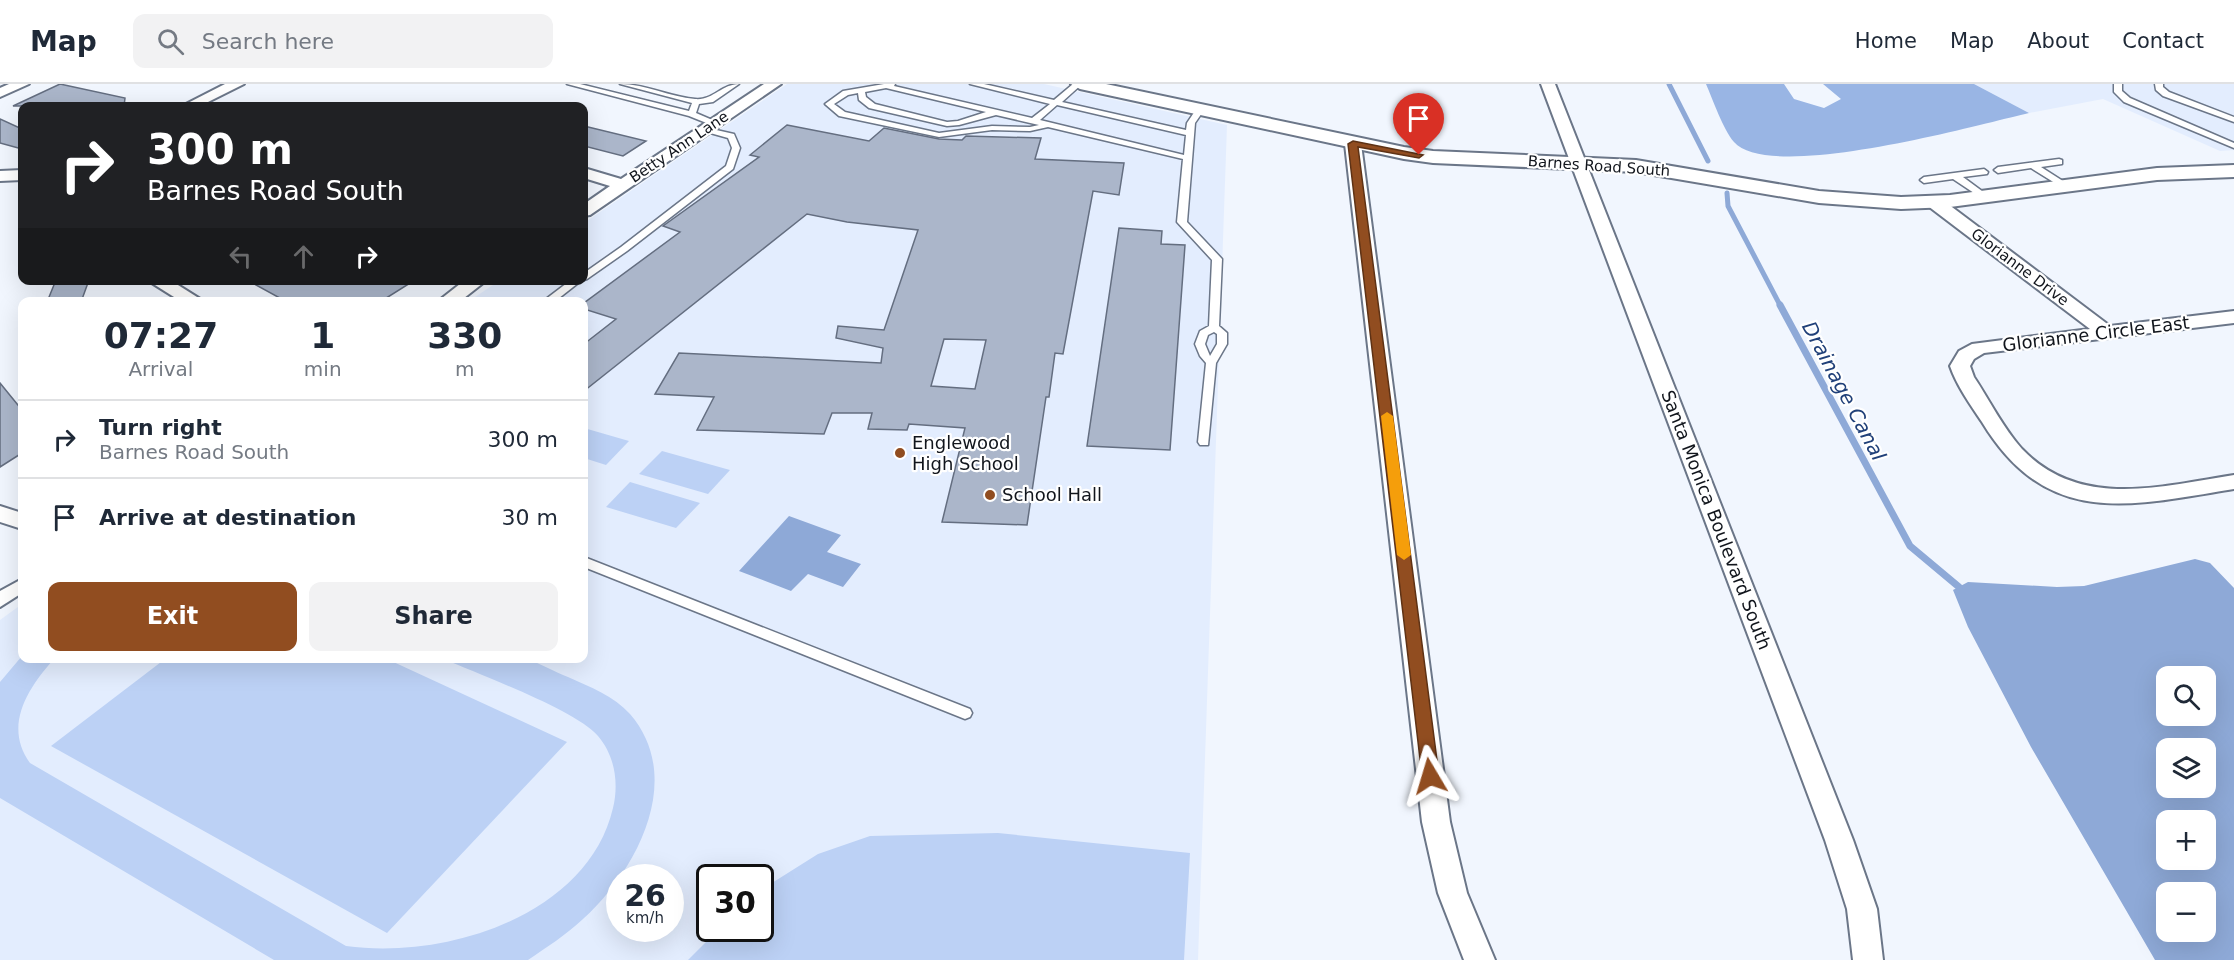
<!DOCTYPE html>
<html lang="en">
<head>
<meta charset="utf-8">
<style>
  :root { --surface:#fff; --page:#f2f2f3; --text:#1f2937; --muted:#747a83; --line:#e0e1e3; --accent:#914d20 }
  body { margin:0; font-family:"DejaVu Sans",sans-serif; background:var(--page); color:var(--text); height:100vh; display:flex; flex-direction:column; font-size:22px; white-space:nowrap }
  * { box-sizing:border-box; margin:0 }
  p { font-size:20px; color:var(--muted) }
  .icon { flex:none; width:33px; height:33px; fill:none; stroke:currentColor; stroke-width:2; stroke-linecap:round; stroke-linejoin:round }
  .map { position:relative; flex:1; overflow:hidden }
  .drawer { position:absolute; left:18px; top:213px; width:570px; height:366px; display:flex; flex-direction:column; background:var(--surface); border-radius:12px; box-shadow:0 6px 24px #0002 }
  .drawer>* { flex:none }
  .top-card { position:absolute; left:18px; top:18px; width:570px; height:183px; border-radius:12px; box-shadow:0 6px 24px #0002; background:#202124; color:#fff; overflow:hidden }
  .buttons { position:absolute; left:2156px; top:582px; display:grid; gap:12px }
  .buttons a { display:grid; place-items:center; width:60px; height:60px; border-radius:12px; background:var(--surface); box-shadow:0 6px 24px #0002; font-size:30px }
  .speed { position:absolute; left:606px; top:780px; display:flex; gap:12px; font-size:30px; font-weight:700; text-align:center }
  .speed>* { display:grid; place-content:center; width:78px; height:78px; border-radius:50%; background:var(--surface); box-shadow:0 6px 24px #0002; line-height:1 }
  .speed small { font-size:15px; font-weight:400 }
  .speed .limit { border:3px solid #111; border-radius:9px; background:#fff; color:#111 }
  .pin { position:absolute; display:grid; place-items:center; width:51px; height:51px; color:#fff; margin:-62px -26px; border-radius:50% 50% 50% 0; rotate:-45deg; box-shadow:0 0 6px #0007 }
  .pin .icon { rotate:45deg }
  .me { position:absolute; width:66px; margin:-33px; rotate:353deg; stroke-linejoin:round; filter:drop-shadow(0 0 4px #0008) }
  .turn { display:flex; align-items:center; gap:21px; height:126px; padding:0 30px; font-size:27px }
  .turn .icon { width:78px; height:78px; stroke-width:2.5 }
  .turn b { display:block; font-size:42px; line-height:51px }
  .lanes { display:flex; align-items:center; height:57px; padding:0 30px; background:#0003; justify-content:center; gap:30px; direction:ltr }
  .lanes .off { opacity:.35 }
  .eta { display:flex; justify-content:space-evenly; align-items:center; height:102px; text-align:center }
  .eta b { font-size:36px; font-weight:600; line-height:42px }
  .cta { display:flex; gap:12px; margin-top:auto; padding:12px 30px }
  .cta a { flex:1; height:69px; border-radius:12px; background:var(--accent); color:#fff; font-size:24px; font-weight:600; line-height:69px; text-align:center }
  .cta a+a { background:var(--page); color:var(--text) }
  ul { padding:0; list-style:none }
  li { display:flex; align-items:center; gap:18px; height:78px; padding:0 30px; border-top:2px solid var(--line) }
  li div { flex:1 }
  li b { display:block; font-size:22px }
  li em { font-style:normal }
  header { display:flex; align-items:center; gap:36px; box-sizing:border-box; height:84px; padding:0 30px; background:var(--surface); border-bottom:2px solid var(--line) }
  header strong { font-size:28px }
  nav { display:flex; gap:33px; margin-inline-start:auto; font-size:21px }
  .search { width:420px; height:54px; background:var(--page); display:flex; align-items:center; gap:15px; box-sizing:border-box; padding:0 21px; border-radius:12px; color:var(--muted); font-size:22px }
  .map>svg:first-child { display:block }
  .built { fill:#e3edfe; fill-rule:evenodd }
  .green { fill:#bcd1f5 }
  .forest { fill:#99b5e4 }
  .water { fill:#8ea9d7; fill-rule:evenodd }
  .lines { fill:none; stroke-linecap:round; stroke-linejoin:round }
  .stream-far1 { stroke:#8ea9d7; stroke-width:5 }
  .stream { stroke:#8ea9d7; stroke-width:7 }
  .building { fill:#abb6ca; stroke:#646e80; stroke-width:1.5; fill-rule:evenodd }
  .service-casing { stroke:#6b7688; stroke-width:3 }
  .pedestrian-casing { stroke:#6b7688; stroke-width:4 }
  .minor-casing { stroke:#6b7688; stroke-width:4 }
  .tertiary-casing { stroke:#6b7688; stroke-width:4 }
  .service { fill:#fff; fill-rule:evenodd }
  .pedestrian { fill:#fff; fill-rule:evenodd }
  .minor { fill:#fff; fill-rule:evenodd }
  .tertiary { fill:#fff; fill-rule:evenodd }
  .route { fill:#914d20; stroke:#5e3215; stroke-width:1.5 }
  .slow { fill:#f59e0b }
  .poi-dot { fill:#914d20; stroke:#fff; stroke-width:2 }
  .labels { text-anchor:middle; stroke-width:4.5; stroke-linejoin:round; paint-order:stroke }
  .far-street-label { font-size:15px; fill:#11151c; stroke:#fff }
  .street-label { font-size:18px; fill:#11151c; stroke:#fff }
  .poi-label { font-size:18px; fill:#11151c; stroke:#fff; text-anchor:start }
  .water-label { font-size:20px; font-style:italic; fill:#204079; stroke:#fff }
</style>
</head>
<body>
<header>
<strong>Map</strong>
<div class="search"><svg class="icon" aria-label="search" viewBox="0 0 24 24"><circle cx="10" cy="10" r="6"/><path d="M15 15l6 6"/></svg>Search here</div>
<nav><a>Home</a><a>Map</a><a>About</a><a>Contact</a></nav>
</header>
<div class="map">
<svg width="2234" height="876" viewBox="0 0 2234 876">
  <rect width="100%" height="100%" fill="#f1f6fe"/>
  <!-- built -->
  <g class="built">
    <path d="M787,0h257l183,41 -29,835h-1198v-340l22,-16v54h562v-356l-115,-1 30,-20 85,-1v-57zM620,794h50v50h-50zM710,794h50v50h-50z"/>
    <path d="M1974,0h260v66l-14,1 -117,-52 -74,14z"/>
  </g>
  <!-- green -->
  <g class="green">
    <path d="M584,344l45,13 -23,24 -22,-7z"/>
    <path d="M662,367l68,19 -22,24 -69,-20z"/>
    <path d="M630,398l70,21 -24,25 -70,-21z"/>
    <path d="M22,572v2l32,1c-26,29 -51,67 -24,104l316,183c100,14 242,-31 267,-138 6,-25 2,-52 -15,-72 -22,-26 -118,-61 -154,-77 22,-1 64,-5 82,0 14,4 29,13 42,18 22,10 46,19 62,37 56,65 6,157 -47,205 -17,16 -36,28 -55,41h-254l-274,-162v-116z"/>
    <path d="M165,575h222l180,83 -180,191 -336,-187z"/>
    <path d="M998,749l192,20 -6,107h-496l31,-31 41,-1 1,-38 57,-36 52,-18z"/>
  </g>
  <!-- forest -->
  <path class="forest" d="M1706,0h78l10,15 30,9 17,-9 -18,-15h151l55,29c-52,12 -259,70 -295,29 -11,-13 -21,-42 -28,-58z"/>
  <!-- water -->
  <g class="water">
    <path d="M789,432l52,19 -14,17 34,12 -18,23 -35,-13 -17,17 -52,-20z"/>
    <path d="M2195,475l15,4 24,25v372h-79l-124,-213 -63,-120 -15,-37 15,-8 89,5 27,-1zM2166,592h39v40h-39zM2166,664h39v40h-39zM2166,736h39v40h-39zM2166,808h39v40h-39z"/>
  </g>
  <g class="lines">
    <!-- stream-far1 -->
    <g class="stream-far1">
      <path d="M1669,0l39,77"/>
      <path d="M1727,109l1,13 53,101"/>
    </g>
    <!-- stream -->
    <path class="stream" d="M1780,221l130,241 49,41"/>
  </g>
  <!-- building -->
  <g class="building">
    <path d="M60,0l65,14 -1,8h-111z"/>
    <path d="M0,35l22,10v20l-22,-6z"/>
    <path d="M787,41l82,16 15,-13 55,11 23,1 4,-4 75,2 -6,21 89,4 -5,32 -26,-4 -30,163 -8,-1 -6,44h-3l-19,128 -85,-3 23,-94 -56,-4 -2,6 -39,-1 4,-16h-40l-8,21 -127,-4 17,-33 -59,-3 24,-41 202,10 2,-15 -47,-10 2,-12 46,4 34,-100 -71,-8 -40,-8 -223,177v-47l32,-25 -32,-10v-6l96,-71 -17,-6 96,-69 -9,-2zM944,255l42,1 -11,49 -44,-3z"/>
    <path d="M584,42l62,15 -23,15 -39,-10z"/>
    <path d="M1119,144l43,3 -1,13 24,1 -15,205 -83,-4z"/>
    <path d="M56,196h33l-8,22h-34z"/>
    <path d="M247,196h168l-35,22h-93z"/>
    <path d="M0,299l22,27v43l-22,14z"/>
  </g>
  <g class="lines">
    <!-- service casing -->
    <g class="service-casing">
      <g id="service">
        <path d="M567,0h13l109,27 3,-8 -72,-19c26,0 50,13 75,15 17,2 27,-15 44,-15l-26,18 -14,2 -3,9 21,9 1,2 -4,2 -25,-10z"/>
        <path d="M884,0h11l-1,2 138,32 18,-14 -80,-20h14l70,16 19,-16h9l-20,18 124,28 1,-7 10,-15h6l1,2 -9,13 -8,99 35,37 -3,67 8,7v11l-11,19 -8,82h-8l-2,-3 8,-79 -6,-7 -5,-12 5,-13 9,-5 3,-66 -35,-38 6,-63 -135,-32 -18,4 -38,-1 -53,7 -100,-21 -14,-12 18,-13zM886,4l100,24 -28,9 -11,1 -72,-18 -9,-7 -1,-5zM858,9l1,7 10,8 78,18 12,-1 37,-10 43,10 -9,2 -38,-1 -53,7 -94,-21 -11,-8 14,-9zM1057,21l129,30 -2,20 -144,-35zM1214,248l3,2v10l-7,12 -5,-12 3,-9z"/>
        <path d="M2114,0h8v7l8,7 104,45v5l-110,-46 -10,-10z"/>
        <path d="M2155,0h8v3l6,5 65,25v5l-71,-26 -7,-6z"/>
        <path d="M703,43l31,7 6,14 -7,21 -106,82 -40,28 -3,1v-7l37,-26 105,-81 6,-18 -4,-10 -25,-7z"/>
        <path d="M2059,75l3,1v4l-21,3 25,16 1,2 -4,3 -32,-20 -33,5 -4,-3 4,-3z"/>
        <path d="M1984,85l4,3 -1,2 -24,3 23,17v4l-3,1 -30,-20 -29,4 -4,-3 4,-3z"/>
        <path d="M571,196h11l-28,22h-12z"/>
        <path d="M584,473l386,152 2,4 -2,4 -5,2 -5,-2 -376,-150z"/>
      </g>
    </g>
    <!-- pedestrian casing -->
    <g class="pedestrian-casing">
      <path id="pedestrian" d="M22,495v14l-22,14v-16z"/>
    </g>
    <!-- minor casing -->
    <g class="minor-casing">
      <g id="minor">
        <path d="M9,0h20l-29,13v-9z"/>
        <path d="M225,0h19l-44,22h-18z"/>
        <path d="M764,0h17l-191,131 -6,1v-12l26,-18 -26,-8v-10l37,11z"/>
        <path d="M1541,0h14l298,756 24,69 6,51h-30l-6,-51 -22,-69z"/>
        <path d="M1353,55l8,5 89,678 17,71 28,67h-31l-26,-67 -16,-71 -77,-678z"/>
        <path d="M22,86v10l-22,1v-10z"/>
        <path d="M1934,113l6,1 170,128 124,-15v12l-250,30 -10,6 -4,7 4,11c16,24 29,51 48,72 58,61 140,37 212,26v14c-105,17 -187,40 -252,-67 -12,-18 -25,-36 -32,-56l9,-15 13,-7 118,-15 -162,-123 -2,-4 2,-4z"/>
        <path d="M147,196h23l35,22h-23z"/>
        <path d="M465,196h22l-28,22h-22z"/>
        <path d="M0,422l22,7v16l-22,-7z"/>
      </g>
    </g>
    <!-- tertiary casing -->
    <g class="tertiary-casing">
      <path id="tertiary" d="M1071,0h35l298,63 29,4 203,9 183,31 82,6 49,-2 207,-27 77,-3v12l-77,3 -207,27 -49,2 -82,-6 -183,-31 -203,-9 -29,-4 -324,-70z"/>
    </g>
    <!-- service -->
    <use href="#service" class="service"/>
    <!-- pedestrian -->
    <use href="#pedestrian" class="pedestrian"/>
    <!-- minor -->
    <use href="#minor" class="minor"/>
    <!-- tertiary -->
    <use href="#tertiary" class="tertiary"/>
  </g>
  <!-- route -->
  <path class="route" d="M1353,57l70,14 -4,3 -61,-11 81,629 -3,5h-11l-3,-5 -74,-632z"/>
  <!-- slow -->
  <path class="slow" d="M1387,328l6,4 18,139 -7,5 -7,-5 -16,-139z"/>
  <!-- markers -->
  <g class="poi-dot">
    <circle cx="900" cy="369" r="6"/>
    <circle cx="990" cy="411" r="6"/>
  </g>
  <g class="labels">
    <!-- far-street labels -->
    <g class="far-street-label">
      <text transform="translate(679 63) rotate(-34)" y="5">Betty Ann Lane</text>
      <text transform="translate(1599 82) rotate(4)" y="5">Barnes Road South</text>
      <text transform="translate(2020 183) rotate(37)" y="5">Glorianne Drive</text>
    </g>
    <!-- street labels -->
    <g class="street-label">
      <text transform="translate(2096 250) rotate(-7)" y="6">Glorianne Circle East</text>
      <text transform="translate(1716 436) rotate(69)" y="6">Santa Monica Boulevard South</text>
    </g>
    <!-- poi labels -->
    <g class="poi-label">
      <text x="912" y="365">Englewood<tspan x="912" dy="21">High School</tspan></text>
      <text x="1002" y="417">School Hall</text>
    </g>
    <!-- water labels -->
    <g class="water-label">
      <text transform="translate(1844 307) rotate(62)" y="7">Drainage Canal</text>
    </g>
  </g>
</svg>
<div class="buttons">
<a><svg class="icon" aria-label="search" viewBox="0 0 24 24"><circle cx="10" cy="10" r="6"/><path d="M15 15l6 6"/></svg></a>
<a><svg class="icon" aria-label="layers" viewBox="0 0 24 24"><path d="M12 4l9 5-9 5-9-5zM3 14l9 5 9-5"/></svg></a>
<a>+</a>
<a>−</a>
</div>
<div class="speed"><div>26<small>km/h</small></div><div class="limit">30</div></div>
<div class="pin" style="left:1419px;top:71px;background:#d93025"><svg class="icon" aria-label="arrive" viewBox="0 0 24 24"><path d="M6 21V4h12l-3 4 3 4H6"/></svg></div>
<svg class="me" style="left:1430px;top:692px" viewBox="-20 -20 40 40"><path d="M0-17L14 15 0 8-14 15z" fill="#914d20" stroke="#fff" stroke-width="4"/></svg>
<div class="top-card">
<div class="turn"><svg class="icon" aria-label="right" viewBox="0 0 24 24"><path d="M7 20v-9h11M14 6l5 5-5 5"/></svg><div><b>300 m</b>Barnes Road South</div></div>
<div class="lanes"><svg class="icon off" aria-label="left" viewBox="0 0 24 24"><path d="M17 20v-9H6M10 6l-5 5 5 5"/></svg><svg class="icon off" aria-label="ahead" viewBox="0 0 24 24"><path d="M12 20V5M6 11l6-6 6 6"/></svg><svg class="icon" aria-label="right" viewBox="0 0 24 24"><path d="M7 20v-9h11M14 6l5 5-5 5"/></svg></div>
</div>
<section class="drawer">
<div class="eta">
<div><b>07:27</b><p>Arrival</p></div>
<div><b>1</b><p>min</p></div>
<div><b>330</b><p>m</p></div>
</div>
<ul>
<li><svg class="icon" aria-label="right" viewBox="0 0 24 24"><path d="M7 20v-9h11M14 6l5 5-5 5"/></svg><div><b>Turn right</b><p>Barnes Road South</p></div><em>300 m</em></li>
<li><svg class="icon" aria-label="arrive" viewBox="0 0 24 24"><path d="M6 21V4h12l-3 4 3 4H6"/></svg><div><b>Arrive at destination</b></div><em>30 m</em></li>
</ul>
<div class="cta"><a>Exit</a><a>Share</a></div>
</section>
</div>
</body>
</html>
